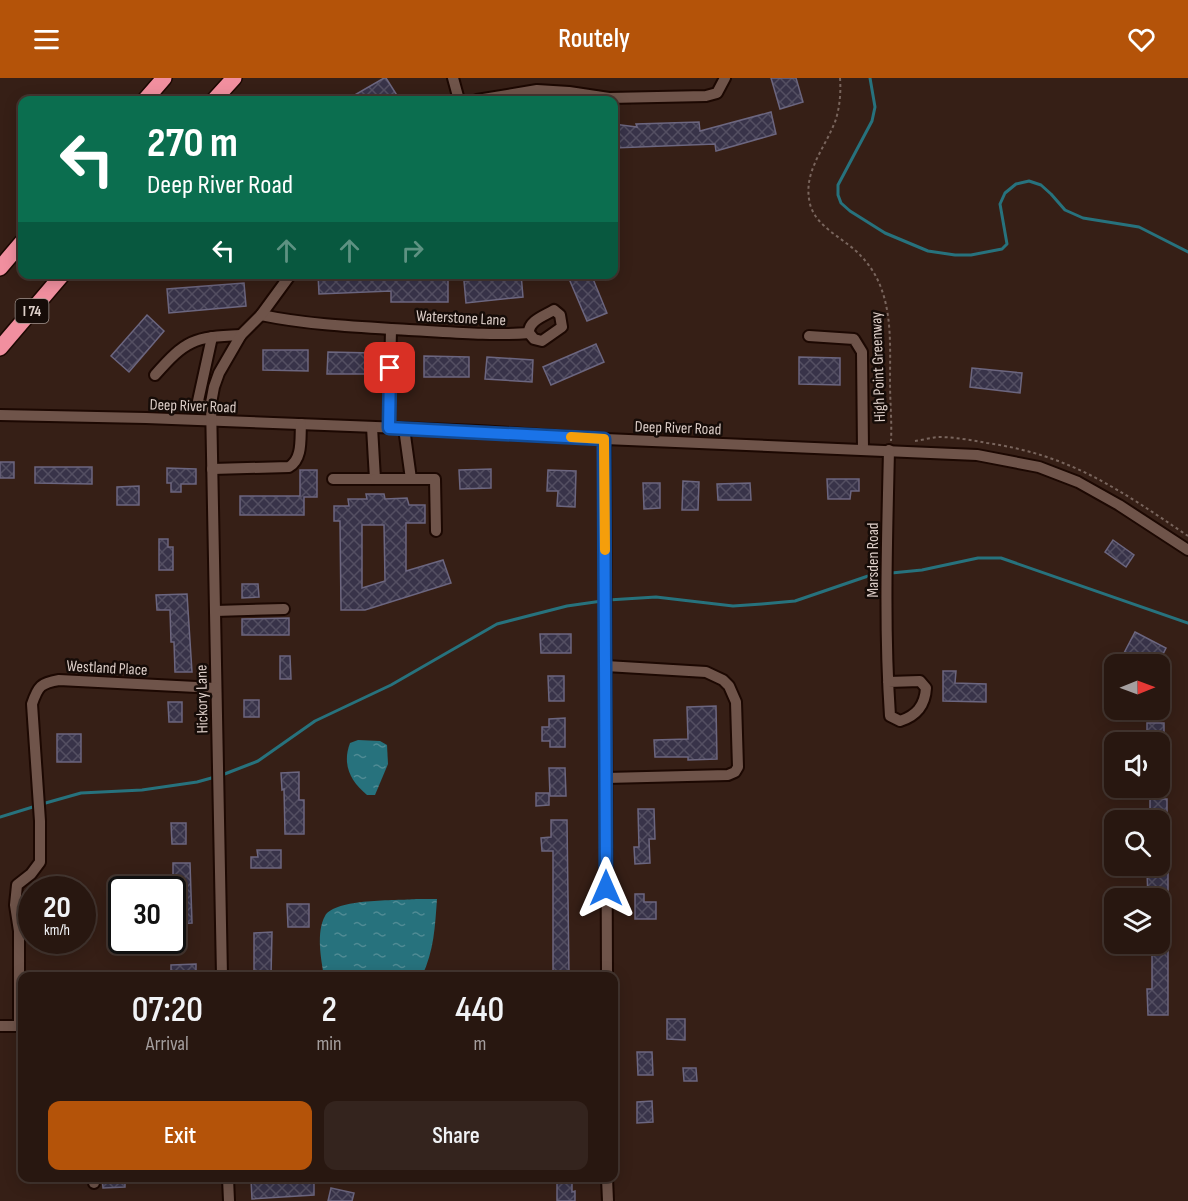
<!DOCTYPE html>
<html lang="en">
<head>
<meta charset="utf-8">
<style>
  :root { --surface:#281710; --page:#34241e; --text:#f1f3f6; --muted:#a59f9f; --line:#443630; --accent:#b45309 }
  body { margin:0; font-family:"Sofia Sans Condensed",sans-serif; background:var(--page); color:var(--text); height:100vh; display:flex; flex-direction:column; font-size:22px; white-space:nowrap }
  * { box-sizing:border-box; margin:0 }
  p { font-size:20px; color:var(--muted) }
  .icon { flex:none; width:33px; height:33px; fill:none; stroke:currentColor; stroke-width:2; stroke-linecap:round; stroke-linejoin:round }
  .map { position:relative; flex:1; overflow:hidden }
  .details { position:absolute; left:18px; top:894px; width:600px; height:210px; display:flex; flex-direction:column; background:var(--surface); border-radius:12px; box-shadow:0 3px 15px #0003,0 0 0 2px var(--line) }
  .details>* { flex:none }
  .banner { position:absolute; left:18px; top:18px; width:600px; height:183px; border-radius:12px; box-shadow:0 3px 15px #0003,0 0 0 2px var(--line); background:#0b6e4f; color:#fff; overflow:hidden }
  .needle { width:39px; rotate:89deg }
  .tools { position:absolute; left:1104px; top:576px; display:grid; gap:12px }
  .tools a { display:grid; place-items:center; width:66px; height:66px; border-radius:12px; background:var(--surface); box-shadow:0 3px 15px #0003,0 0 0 2px var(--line); font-size:30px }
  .speed { position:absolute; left:18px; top:798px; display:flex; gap:12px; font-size:30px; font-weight:700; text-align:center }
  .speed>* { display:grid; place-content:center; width:78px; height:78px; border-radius:50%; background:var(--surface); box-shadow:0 3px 15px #0003,0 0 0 2px var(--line); line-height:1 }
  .speed small { font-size:15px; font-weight:400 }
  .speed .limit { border:3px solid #111; border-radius:9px; background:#fff; color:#111 }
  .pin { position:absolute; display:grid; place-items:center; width:51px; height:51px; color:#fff; margin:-26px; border-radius:12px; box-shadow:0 3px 9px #0006 }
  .me { position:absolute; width:66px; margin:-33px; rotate:0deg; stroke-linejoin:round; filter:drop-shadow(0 0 4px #0008) }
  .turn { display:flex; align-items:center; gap:21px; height:126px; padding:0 30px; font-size:27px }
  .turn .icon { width:78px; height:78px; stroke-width:2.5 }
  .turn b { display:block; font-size:42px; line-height:51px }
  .lanes { display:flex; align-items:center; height:57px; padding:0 30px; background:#0003; justify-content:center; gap:30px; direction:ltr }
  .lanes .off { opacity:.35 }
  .eta { display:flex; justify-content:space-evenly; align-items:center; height:102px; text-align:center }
  .eta b { font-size:36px; font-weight:600; line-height:42px }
  .primary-button { display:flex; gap:12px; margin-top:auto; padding:12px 30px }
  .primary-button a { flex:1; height:69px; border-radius:12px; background:var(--accent); color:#fff; font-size:24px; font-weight:600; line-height:69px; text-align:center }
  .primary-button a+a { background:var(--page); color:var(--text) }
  header { display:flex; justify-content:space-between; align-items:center; height:78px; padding:0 30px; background:var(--accent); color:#fff; font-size:27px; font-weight:600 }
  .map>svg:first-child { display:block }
  .water { fill:url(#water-ripples) }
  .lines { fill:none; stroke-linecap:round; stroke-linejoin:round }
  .stream { stroke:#27727d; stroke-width:3 }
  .building { fill:url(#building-cross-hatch); stroke:#6c667f; stroke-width:1.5; fill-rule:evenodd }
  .minor-casing { stroke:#1c0802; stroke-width:14 }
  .highway-casing { stroke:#1c0802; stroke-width:18 }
  .path { stroke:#79655d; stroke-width:2; stroke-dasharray:3 3; stroke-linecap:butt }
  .minor { stroke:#6f544a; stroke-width:10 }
  .highway { stroke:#f18f9f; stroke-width:15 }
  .route-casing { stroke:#114b97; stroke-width:15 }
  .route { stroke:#1a73e8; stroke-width:10 }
  .slow { stroke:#f59e0b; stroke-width:10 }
  .labels { text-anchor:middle; stroke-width:5; stroke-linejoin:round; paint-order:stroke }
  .shield { fill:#160c08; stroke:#a1948e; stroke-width:1.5 }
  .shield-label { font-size:15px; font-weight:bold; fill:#ddcec8 }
  .street-label { font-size:16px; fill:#ddcec8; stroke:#160c08 }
</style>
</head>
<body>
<header><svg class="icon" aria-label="menu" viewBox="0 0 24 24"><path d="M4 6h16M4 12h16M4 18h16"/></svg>Routely<svg class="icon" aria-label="heart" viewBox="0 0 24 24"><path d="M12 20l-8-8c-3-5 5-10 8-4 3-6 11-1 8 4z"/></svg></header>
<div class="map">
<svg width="1188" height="1123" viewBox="0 0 1188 1123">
  <defs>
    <pattern id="water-ripples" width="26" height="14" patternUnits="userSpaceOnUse" patternTransform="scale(1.5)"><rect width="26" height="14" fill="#27727d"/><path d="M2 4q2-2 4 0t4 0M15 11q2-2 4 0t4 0" fill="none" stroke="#508b94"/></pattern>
    <pattern id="building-cross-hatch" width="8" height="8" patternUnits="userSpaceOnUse" patternTransform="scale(1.5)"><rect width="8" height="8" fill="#383349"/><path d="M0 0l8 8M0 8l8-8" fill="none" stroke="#544f62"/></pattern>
  </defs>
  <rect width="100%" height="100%" fill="#361f16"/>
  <!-- water -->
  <g class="water">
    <path d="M358,662l22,1 7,4 1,19 -13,31h-8c-17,-14 -25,-31 -17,-52z"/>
    <path d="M416,821h21c-2,28 -3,52 -15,77h-98c-3,-17 -8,-44 1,-60 10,-18 72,-15 91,-17z"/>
  </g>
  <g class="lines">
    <!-- stream -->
    <g class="stream">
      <path d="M870,0l5,29 -3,14 -34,64v10l3,8 9,8 35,22 43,18 27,4h16l31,-6 5,-5 -7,-40 5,-11 11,-9 13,-3 12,4 10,9 14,16 18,8 56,9 49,25"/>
      <path d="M608,522l48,-3 77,9 29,-2 33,-3 76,-26 51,-5 56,-12h23l187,65"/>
      <path d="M222,697l36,-14 57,-40 76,-36 106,-61 70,-18 35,-5"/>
      <path d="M42,726l39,-11 61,-3 55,-8 18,-5"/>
      <path d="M0,739l36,-11"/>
    </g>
  </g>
  <!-- building -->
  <g class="building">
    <path d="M384,0h2l12,19 -6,3h-46z"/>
    <path d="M771,0h25l7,24 -23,7z"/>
    <path d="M771,34l5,22 -60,17 -1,-7 -101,4v-24l23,3 -1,-3 63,-2 1,9z"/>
    <path d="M318,196h58v6l72,-1v23h-57v-11l-72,3z"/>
    <path d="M521,196l2,23 -57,6 -2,-22z"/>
    <path d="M567,196h24l16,39 -20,8z"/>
    <path d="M244,205l2,23 -77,7 -2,-24z"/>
    <path d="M147,237l17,16 -35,41 -18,-16z"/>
    <path d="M596,266l8,18 -53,23 -8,-18z"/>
    <path d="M263,272h45v21l-45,-1z"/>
    <path d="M328,274l46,1 -1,21h-46z"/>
    <path d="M424,278l45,1v20h-45z"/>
    <path d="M487,279l46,3 -1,22 -47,-3z"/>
    <path d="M799,279l41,1v27l-41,-1z"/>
    <path d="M972,290l50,5 -2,20 -50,-6z"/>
    <rect x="0" y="384" width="14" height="16"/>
    <path d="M35,389h57v17l-57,-1z"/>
    <path d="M167,390l29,1v15h-15v8h-10v-9h-4z"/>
    <path d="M491,391v19l-31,1 -1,-19z"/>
    <path d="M300,392h17v27h-13v18h-64v-19h60z"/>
    <path d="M548,392l28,1 -1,36 -18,-1 1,-15h-11z"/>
    <path d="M827,401h32v12h-8l-1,8h-22z"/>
    <path d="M683,403l16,1 -1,28h-16z"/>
    <path d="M643,405h17v25l-16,1z"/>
    <path d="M750,405l1,17h-33l-1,-16z"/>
    <path d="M139,408v19h-22v-18z"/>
    <path d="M366,416h18l1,5 22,-1 2,7h16v18h-19v48l37,-11 8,23 -86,27h-24l-1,-89h-6v-15h15l-1,-7h19zM362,447h22l1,56 -23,7z"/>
    <path d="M159,461h9v8h5v23h-14z"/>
    <path d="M1113,462l21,15 -8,12 -21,-15z"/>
    <path d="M242,506h16l1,13 -17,1z"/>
    <path d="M187,516l5,78h-17l-1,-30h-3l-1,-32h-13l-1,-15z"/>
    <path d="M289,540v17h-47v-16z"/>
    <path d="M1135,554l31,16 -8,16h-22l-14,-7z"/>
    <path d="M540,556h31v19h-30z"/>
    <path d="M280,578h10l1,23h-11z"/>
    <path d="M943,593h13l-1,12 31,1v18l-43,-1z"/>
    <path d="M548,598h16v25h-15z"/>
    <rect x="244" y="622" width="15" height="17"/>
    <path d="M168,624h14v20h-13z"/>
    <path d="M716,628l1,53 -29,1v-3h-33l-1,-17 34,-1 -1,-32z"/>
    <path d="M565,640v29h-15v-6h-8v-14h7v-8z"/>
    <rect x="1147" y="645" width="17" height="19"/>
    <rect x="57" y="656" width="24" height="28"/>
    <path d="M549,690h16l1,28h-16z"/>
    <path d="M299,694v28h5v34h-19l-1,-45 -2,1 -1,-17z"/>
    <path d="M536,715h13v12l-13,1z"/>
    <path d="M1150,721h17v19l-17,1z"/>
    <path d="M638,731h16l1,30h-6l1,24 -15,1 -1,-17h5z"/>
    <path d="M551,742h16l2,156h-16v-125h-11l-1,-13 10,-1z"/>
    <path d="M171,745h15v21h-14z"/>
    <path d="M1160,757h8v77h2v23h-2v80h-20l-1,-26h5v-40h8v-51h-12l-1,-26h13z"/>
    <path d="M257,772h24v18h-30v-11h7z"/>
    <path d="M173,785h17l2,60 -19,1z"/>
    <path d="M635,816h9v8h12v17h-21z"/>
    <path d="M287,826h22v23h-21z"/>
    <path d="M272,854l-1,44h-17v-43z"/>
    <path d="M196,886v12h-25v-11z"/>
    <path d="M667,941h18v21l-18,-1z"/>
    <path d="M637,974h15l1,23h-15z"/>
    <path d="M683,990h13l1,13h-13z"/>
    <path d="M652,1023l1,21 -16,1v-21z"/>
    <path d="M102,1100h23v9l-22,1z"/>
    <path d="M279,1100l35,1v16l-62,4 -1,-19z"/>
    <path d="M557,1100h15v14l3,-1v10h-18z"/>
    <path d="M331,1110l23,5 -2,8h-24z"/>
  </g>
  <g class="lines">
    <!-- minor casing -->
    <g class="minor-casing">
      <g id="minor">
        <path d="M453,0l6,22"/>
        <path d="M477,22l60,-10 32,2 40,6 97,-2 11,-3 8,-15"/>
        <path d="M261,237c48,10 99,12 148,15 40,2 80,6 120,3l5,6 8,2 20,-14 -2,-12 -6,-5c-10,6 -26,11 -25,23"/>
        <path d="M809,258l45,3 8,13 1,98"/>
        <path d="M155,297c31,-35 38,-38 86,-40"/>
        <path d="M211,329l-11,-2 -2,-4 14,-64"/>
        <path d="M0,337l146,3 332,13 127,8 372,16 62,12 39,15 41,23 69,45"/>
        <path d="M389,349l2,-98"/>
        <path d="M404,350l7,51"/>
        <path d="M605,361l2,537"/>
        <path d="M212,391l77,-2c14,-8 11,-29 12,-43"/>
        <path d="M333,401h42l-3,-52"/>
        <path d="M375,401h60l1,52"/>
        <path d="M215,533l69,-2"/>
        <path d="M606,588l100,6 17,8 6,6 7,16 2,65 -3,5 -7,3 -122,3"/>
        <path d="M888,604l32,-1 6,7c-1,18 -10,28 -26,33l-10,-5c-6,-89 -3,-177 -1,-266"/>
        <path d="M222,898l-11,-573 3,-16 5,-14 22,-38 20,-20 30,-41"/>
        <path d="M0,948h22"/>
        <path d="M19,948v-95l-4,-26 2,-20 14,-11 9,-12v-41l-8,-117c6,-18 9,-21 27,-24l157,8"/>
        <path d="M94,1100v5"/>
        <path d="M228,1100l1,23"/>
        <path d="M607,1100l1,23"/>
      </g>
    </g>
    <!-- highway casing -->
    <g class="highway-casing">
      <g id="highway">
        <path d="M145,22l19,-22"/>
        <path d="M214,22l20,-22"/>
        <path d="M0,190l22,-26"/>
        <path d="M0,270l63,-74"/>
      </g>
    </g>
    <!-- path -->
    <g class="path">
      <path d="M840,0c1,14 0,27 -4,41 -10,29 -34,52 -26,85 6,24 36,35 51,52 33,34 29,82 29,126 0,20 2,40 1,59"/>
      <path d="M915,363c7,-1 15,-3 22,-4 17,0 34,3 50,6 84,12 133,47 201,93"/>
    </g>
    <!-- minor -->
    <use href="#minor" class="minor"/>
    <!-- highway -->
    <use href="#highway" class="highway"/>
  </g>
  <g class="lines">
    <!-- route casing -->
    <g class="route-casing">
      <path id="route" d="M390,290l-1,60 215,11 2,449"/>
    </g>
    <!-- route -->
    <use href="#route" class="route"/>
    <!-- slow -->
    <path class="slow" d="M571,359l33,2 1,111"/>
  </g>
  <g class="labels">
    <!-- shield labels -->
    <rect class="shield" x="15.5" y="221" width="33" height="24" rx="4.5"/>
    <g class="shield-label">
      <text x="32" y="238">I 74</text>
    </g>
    <!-- street labels -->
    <g class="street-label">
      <text transform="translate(461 239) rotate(3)" y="6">Waterstone Lane</text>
      <text transform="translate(877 289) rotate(-92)" y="6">High Point Greenway</text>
      <text transform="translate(193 327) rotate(2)" y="6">Deep River Road</text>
      <text transform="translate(678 349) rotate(2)" y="6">Deep River Road</text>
      <text transform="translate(872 482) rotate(-90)" y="6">Marsden Road</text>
      <text transform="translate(107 589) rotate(3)" y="6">Westland Place</text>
      <text transform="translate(201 621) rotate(-91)" y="6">Hickory Lane</text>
    </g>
  </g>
</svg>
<div class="tools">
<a><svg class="needle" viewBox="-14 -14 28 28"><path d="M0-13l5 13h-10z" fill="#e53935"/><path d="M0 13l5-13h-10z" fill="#a59f9f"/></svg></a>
<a><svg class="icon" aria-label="sound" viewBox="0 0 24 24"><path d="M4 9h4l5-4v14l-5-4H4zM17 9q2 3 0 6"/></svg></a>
<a><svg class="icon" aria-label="search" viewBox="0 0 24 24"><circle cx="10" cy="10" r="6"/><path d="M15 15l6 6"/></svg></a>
<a><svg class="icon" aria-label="layers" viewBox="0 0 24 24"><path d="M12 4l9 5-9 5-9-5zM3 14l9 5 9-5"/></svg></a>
</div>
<div class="speed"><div>20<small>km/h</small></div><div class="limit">30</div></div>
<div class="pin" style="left:390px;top:290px;background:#d93025"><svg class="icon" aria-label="arrive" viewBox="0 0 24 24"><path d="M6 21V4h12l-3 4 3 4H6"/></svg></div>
<svg class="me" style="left:606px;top:810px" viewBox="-20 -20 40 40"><path d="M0-17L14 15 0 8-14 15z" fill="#1a73e8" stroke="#fff" stroke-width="4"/></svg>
<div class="banner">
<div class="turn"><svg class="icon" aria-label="left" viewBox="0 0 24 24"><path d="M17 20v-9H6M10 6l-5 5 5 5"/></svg><div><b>270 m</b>Deep River Road</div></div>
<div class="lanes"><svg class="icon" aria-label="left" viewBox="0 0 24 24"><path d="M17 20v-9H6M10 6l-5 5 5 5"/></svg><svg class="icon off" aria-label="ahead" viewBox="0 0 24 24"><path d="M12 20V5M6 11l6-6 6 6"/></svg><svg class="icon off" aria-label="ahead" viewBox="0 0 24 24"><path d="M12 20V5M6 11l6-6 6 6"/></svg><svg class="icon off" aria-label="right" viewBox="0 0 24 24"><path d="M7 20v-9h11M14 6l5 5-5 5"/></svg></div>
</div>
<section class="details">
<div class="eta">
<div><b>07:20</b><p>Arrival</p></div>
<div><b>2</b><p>min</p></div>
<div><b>440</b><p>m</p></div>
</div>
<div class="primary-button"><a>Exit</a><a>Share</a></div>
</section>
</div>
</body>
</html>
